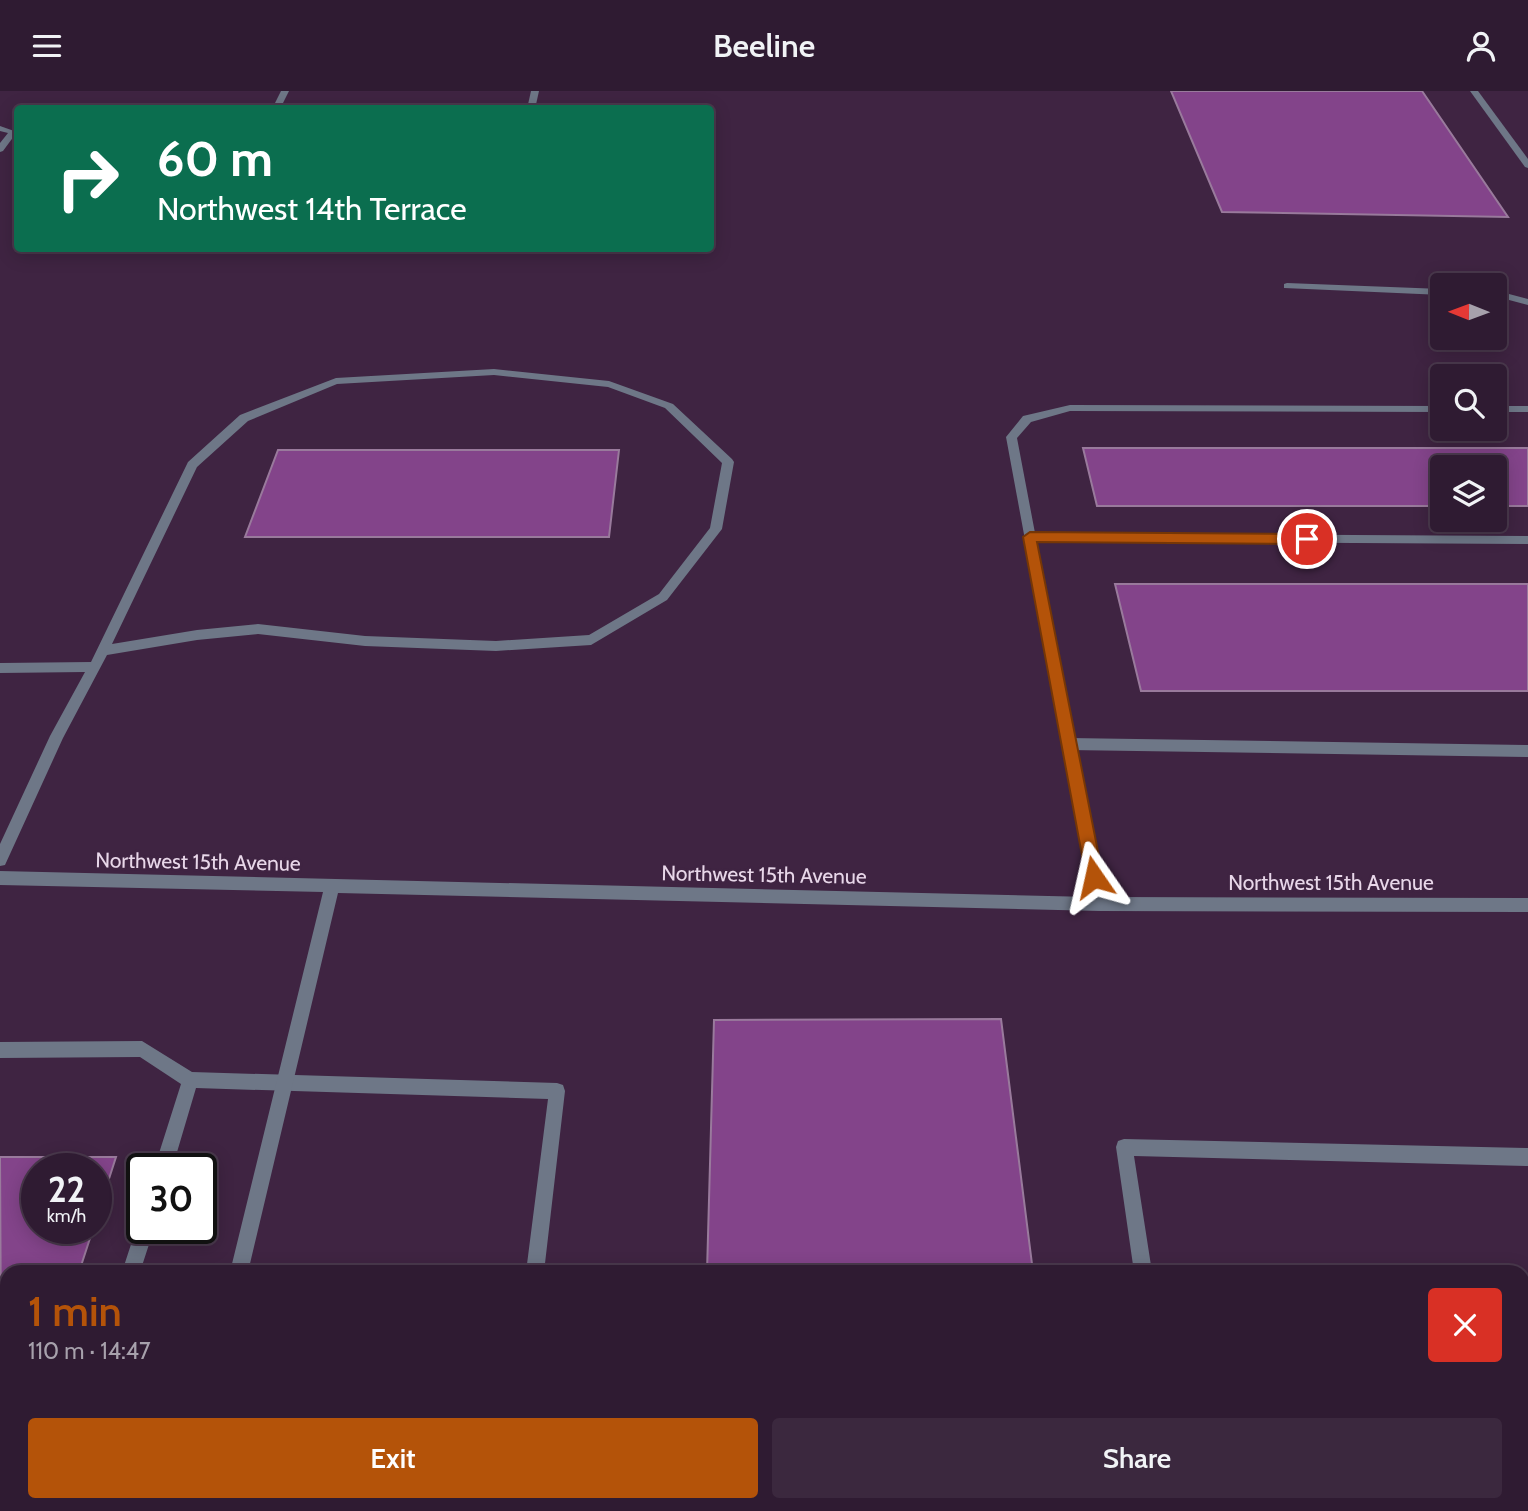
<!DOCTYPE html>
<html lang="en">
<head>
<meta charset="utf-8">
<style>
  :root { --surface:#2f1b32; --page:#3b283e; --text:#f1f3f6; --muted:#a7a1ac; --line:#4a394d; --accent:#b45309 }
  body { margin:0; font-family:Cabin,sans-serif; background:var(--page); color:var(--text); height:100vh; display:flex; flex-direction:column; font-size:26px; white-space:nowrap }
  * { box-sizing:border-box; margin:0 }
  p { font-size:23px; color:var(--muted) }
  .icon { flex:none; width:38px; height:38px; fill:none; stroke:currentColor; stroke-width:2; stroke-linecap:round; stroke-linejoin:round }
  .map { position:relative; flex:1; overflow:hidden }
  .details { position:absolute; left:0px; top:1174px; width:1530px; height:247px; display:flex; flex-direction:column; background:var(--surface); border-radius:21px 21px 0 0; box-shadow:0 4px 18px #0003,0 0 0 2px var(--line) }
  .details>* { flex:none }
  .top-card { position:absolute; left:14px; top:14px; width:700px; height:147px; border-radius:7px; box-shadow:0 4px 18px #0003,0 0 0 2px var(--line); background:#0b6e4f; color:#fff; overflow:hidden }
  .needle { width:46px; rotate:271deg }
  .buttons { position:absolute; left:1430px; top:182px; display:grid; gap:14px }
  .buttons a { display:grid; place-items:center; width:77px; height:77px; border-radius:7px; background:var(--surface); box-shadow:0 4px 18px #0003,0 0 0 2px var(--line); font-size:35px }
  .speed { position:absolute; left:21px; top:1062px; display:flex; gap:14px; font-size:35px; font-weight:700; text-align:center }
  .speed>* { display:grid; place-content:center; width:91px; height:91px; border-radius:50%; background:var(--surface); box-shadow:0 4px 18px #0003,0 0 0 2px var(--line); line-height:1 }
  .speed small { font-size:18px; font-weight:400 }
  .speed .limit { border:4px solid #111; border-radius:10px; background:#fff; color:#111 }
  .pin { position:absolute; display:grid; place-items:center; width:60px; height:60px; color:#fff; margin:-30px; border:4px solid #fff; border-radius:50%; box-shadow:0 2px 7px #0007 }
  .me { position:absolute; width:77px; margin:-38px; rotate:349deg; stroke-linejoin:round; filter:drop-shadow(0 0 5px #0008) }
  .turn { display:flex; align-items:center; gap:24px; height:147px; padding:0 28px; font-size:32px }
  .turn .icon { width:91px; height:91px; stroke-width:2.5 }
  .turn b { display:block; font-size:49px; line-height:60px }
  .round { display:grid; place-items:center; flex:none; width:74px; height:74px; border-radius:7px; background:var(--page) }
  .head { display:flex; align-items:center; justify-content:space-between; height:119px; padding:0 28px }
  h1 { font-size:42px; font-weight:600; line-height:52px; color:var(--accent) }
  .button { display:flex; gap:14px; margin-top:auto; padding:14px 28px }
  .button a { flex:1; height:80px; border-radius:7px; background:var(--accent); color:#fff; font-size:28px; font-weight:600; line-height:80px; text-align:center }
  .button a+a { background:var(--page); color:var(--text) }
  header { display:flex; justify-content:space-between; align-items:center; height:91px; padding:0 28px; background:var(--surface); font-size:32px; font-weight:600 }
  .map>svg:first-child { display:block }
  .building { fill:#83448a; stroke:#997a9c; stroke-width:2 }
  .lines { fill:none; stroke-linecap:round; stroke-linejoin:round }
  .service { fill:#6e7787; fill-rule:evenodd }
  .minor { fill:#6e7787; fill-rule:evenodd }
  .route { fill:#b45309; stroke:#753606; stroke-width:2 }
  .labels { text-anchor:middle; stroke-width:5; stroke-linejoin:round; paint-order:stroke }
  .street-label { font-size:21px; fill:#e8d7e9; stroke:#3f2442 }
</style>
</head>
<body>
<header><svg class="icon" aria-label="menu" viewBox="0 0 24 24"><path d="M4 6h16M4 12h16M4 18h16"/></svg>Beeline<svg class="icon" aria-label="person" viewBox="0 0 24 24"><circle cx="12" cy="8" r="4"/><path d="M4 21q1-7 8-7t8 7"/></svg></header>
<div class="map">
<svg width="1528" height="1420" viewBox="0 0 1528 1420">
  <rect width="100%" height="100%" fill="#3f2442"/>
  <!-- building -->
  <g class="building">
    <path d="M1171,0h251l86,126 -286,-5z"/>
    <path d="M1083,357h445v58h-34v-39h-52v39h-345z"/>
    <path d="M278,359h341l-10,87h-364z"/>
    <path d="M1115,493h413v107h-387z"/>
    <path d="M1001,928l32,253h-326l7,-252z"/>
    <path d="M0,1066h116l-20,62v-50h-59v60h56l-14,43h-72v223l-5,16z"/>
    <path d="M701,1414h362l1,6h-363z"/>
  </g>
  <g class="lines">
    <!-- service -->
    <g class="service">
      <path d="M281,0h8l-9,18h-8z"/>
      <path d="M531,0h8l-4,18h-8z"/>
      <path d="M1470,0h8l50,68v9l-3,-1z"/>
      <path d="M0,35l17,6 -14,19 -3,1v-9l8,-10 -8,-2z"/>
      <path d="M1287,192l155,6v6l-158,-7v-4z"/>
      <path d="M1494,199l34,9v6l-34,-9z"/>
      <path d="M494,278l115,12 64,23 59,55 2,3 -12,67 -55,71 -76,45 -95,6 -131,-5 -107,-12 -61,6 -90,15 -44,83 -58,127 -5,1v-22l50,-108 35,-64 -85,1v-10l91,-1 97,-200 52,-47 96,-37zM494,284l114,12 57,21 57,55 -12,65 -51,66 -70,41 -93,6 -131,-5 -107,-12 -61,6 -85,14 85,-177 51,-46 89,-37z"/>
      <path d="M1069,647l459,7v12l-459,-7 -5,-2 -2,-4 2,-4z"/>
      <path d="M142,950l50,31 365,11 6,2 2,6 -21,181h-18l22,-173 -352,-11 -24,81h-18l27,-85 -41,-27 -140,1v-16z"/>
      <path d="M1124,1048l404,9v18l-394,-10 18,116h-18l-18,-125 2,-6z"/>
      <path d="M142,1131v7h12l-14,43h-18l14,-43z"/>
      <path d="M50,1414h20l-2,6h-20z"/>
      <path d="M497,1414h20l-1,6h-20z"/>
      <path d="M1168,1414h20l1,6h-20z"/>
    </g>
    <!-- minor -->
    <g class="minor">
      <path d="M1070,314l372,1v6l-372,-1 -39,11 -14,16 18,95 493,3v8l-491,-3 69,356 422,1v14l-428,-1 -762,-18 -90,379h-18l93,-380 -323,-7v-14l1091,26 -85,-460 17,-21z"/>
      <rect x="1494" y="315" width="34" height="6"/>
      <path d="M173,1414h20l-2,6h-20z"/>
    </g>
  </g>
  <!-- route -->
  <path class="route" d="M1030,441l277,2 6,5 -6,5 -270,-2 66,335 -3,5 -6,3 -5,-3 -3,-5 -63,-340z"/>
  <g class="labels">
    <!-- street labels -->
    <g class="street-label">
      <text transform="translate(198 771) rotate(1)" y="7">Northwest 15th Avenue</text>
      <text transform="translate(764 784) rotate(1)" y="7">Northwest 15th Avenue</text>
      <text x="1331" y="799">Northwest 15th Avenue</text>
    </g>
  </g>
</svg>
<div class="buttons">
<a><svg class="needle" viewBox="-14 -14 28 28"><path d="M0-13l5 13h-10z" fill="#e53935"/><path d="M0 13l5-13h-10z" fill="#a7a1ac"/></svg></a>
<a><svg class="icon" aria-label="search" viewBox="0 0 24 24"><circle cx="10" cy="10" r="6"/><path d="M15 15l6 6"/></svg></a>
<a><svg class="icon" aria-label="layers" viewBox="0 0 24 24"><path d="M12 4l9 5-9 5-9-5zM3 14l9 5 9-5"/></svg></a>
</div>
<div class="speed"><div>22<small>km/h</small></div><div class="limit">30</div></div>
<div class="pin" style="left:1307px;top:448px;background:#d93025"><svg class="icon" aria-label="arrive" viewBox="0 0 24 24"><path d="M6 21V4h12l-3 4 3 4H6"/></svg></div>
<svg class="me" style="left:1094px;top:786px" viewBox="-20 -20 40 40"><path d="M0-17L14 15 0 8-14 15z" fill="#b45309" stroke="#fff" stroke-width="4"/></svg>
<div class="top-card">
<div class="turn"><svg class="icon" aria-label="right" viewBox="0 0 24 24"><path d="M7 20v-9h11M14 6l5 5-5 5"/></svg><div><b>60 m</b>Northwest 14th Terrace</div></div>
</div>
<section class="details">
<div class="head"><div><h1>1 min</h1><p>110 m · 14:47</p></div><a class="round" style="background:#d93025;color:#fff"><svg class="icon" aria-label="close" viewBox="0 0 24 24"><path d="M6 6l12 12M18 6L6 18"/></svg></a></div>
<div class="button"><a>Exit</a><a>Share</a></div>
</section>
</div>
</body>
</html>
